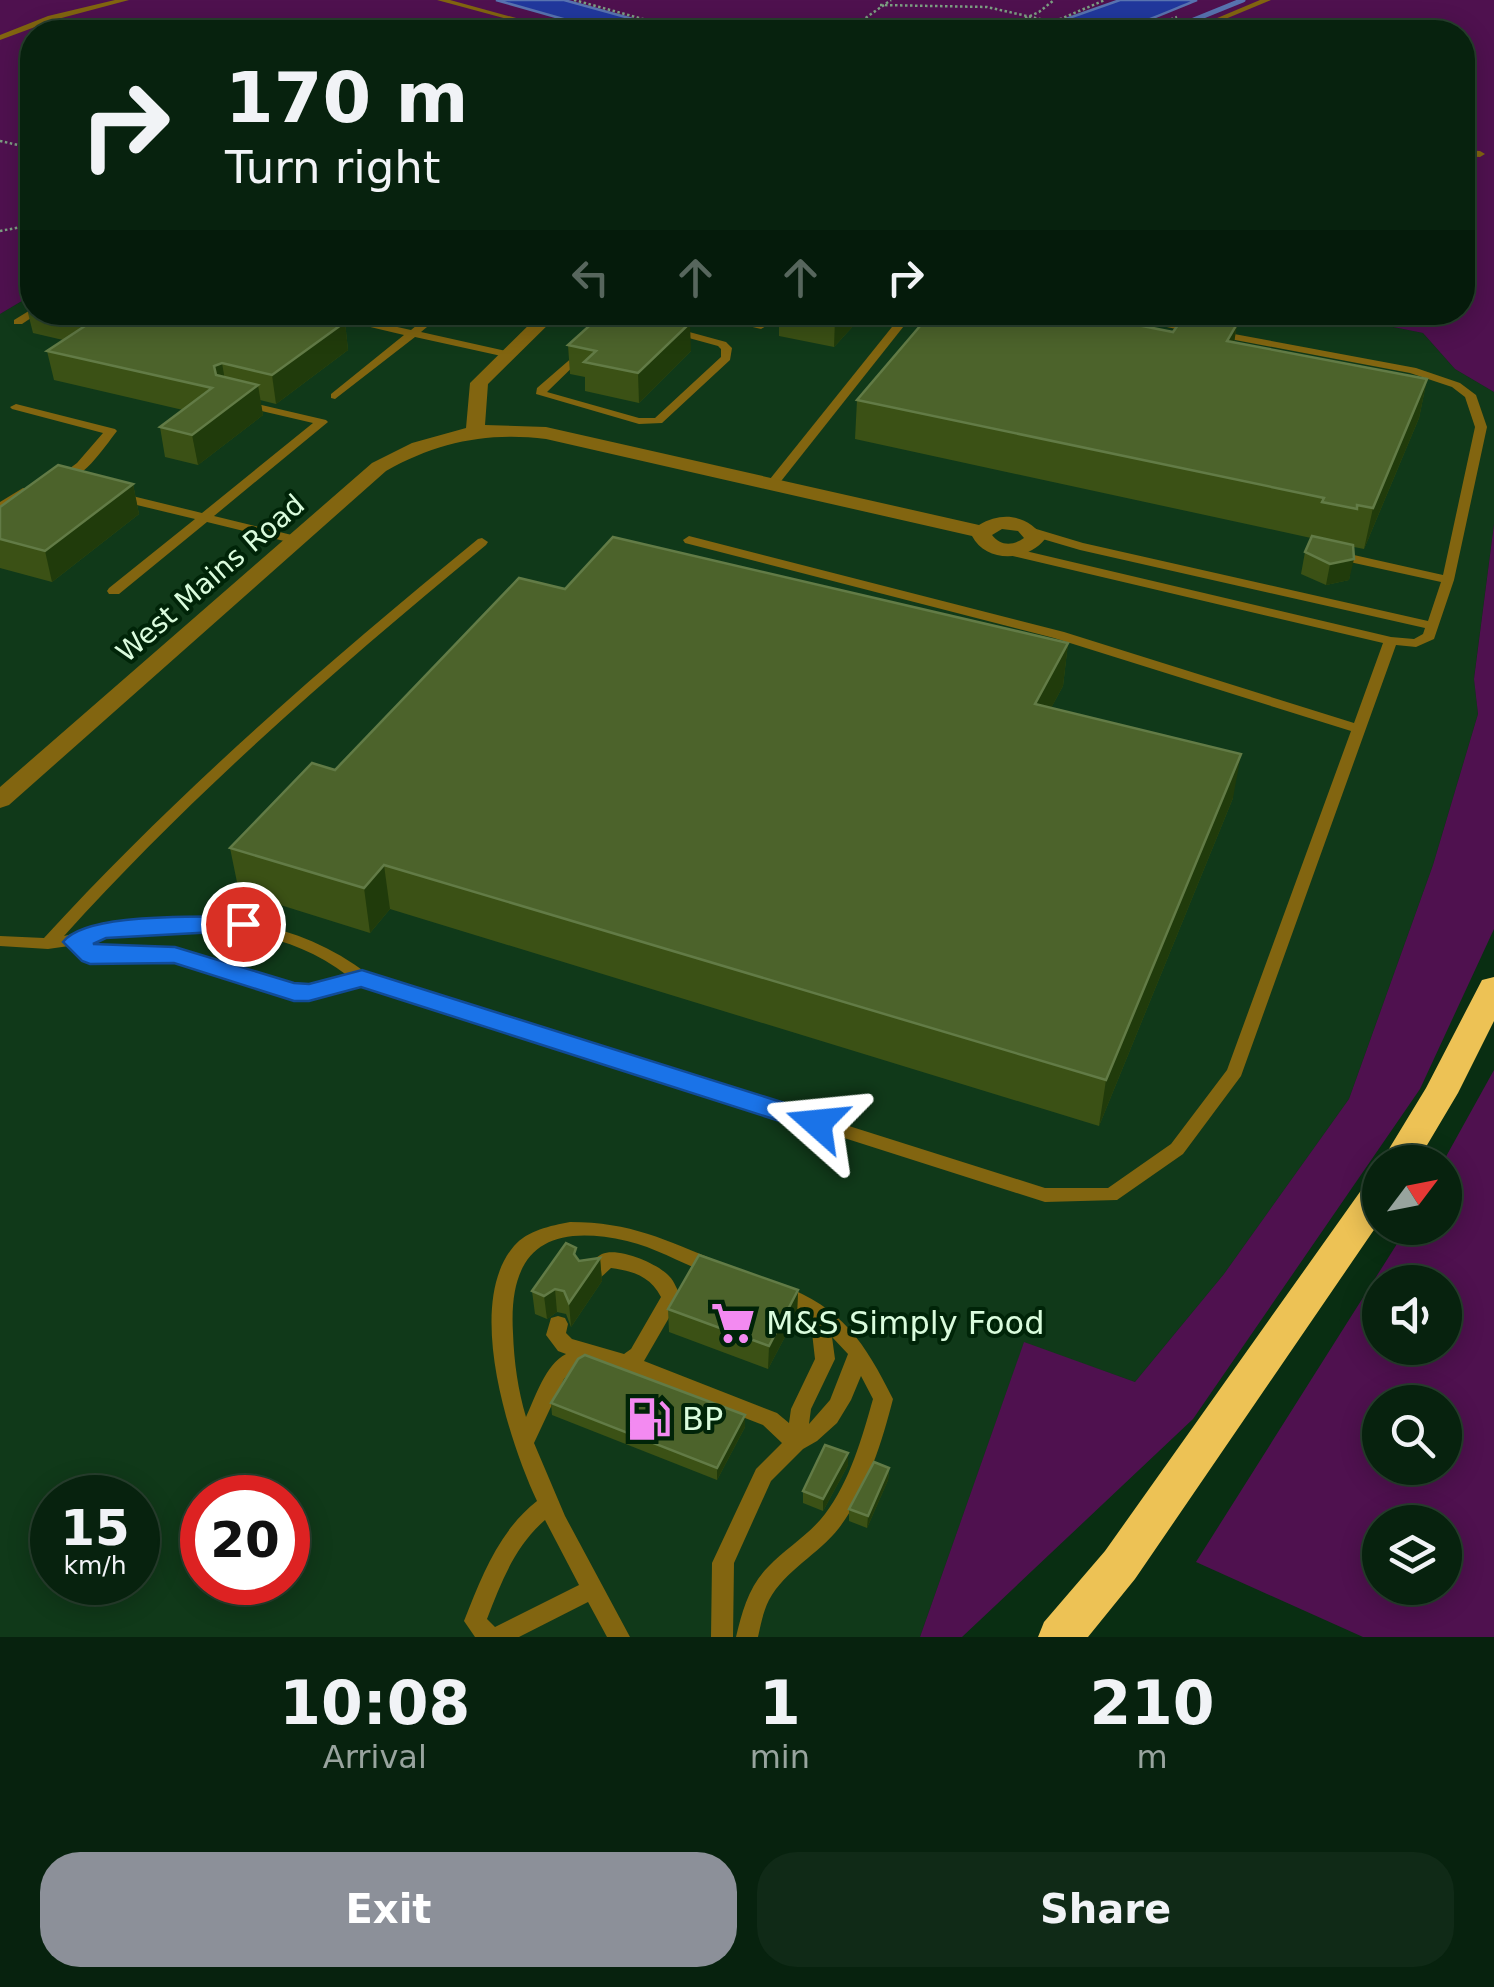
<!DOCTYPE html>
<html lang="en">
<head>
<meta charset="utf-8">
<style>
  :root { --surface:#07220e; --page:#102a17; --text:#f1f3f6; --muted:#98a49e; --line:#283f2e; --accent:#8c9099 }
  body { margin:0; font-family:"DejaVu Sans",sans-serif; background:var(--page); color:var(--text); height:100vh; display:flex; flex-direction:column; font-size:38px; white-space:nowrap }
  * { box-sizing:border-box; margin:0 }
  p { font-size:32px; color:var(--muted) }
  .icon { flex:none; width:55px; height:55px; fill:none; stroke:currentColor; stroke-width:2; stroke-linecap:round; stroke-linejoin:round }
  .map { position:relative; height:1637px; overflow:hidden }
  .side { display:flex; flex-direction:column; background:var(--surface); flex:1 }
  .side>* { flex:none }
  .hud { position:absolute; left:20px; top:20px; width:1455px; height:305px; border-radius:40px; box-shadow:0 5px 25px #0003,0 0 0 2px var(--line); background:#07220e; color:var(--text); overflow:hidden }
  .needle { width:65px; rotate:58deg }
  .fabs { position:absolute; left:1362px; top:1145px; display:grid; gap:20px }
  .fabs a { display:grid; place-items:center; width:100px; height:100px; border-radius:50%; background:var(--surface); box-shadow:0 5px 25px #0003,0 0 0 2px var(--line); font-size:50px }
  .speed { position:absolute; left:30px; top:1475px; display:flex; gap:20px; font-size:50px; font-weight:700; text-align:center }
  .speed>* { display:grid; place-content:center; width:130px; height:130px; border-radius:50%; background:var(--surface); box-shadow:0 5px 25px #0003,0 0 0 2px var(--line); line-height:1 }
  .speed small { font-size:25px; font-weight:400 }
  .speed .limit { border:15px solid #d22; background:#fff; color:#111 }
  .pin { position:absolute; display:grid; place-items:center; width:85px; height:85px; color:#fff; margin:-42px; border:5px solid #fff; border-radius:50%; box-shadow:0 2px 10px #0007 }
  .me { position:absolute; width:110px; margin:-55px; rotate:288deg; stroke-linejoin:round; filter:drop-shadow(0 0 8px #0008) }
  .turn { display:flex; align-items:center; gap:35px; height:210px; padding:0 40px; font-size:45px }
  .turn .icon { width:130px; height:130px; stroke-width:2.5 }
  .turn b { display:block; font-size:70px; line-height:85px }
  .lanes { display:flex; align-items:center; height:95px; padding:0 40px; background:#0003; justify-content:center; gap:50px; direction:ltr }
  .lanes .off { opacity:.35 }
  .eta { display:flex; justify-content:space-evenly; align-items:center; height:170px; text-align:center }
  .eta b { font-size:60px; font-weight:700; line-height:70px }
  .primary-button { display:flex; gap:20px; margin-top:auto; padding:20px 40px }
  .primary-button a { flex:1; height:115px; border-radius:40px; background:var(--accent); color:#fff; font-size:40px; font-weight:700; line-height:115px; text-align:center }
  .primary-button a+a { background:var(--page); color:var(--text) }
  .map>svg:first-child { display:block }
  .built { fill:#103919; fill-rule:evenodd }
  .green { fill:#4f114f; fill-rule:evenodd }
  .water { fill:#21389d; stroke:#5873b0; stroke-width:2.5 }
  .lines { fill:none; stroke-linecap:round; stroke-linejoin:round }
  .stream { stroke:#5873b0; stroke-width:5 }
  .path { stroke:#7c9f82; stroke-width:2.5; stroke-dasharray:2.5 2.5; stroke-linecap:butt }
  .service { fill:#826510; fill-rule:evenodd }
  .minor { fill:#826510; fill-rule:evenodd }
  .motorway { fill:#edc255; fill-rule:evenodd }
  .wall { fill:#3b5115 }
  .shaded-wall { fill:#203b0b }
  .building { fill:#4c632b; stroke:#627b46; stroke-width:2.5 }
  .route { fill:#1a73e8; stroke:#114b97; stroke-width:2.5 }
  .labels { text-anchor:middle; stroke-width:8; stroke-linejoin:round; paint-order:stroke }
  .street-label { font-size:28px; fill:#dafcdd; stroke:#002408 }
  .near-poi-label { font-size:32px; fill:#dafcdd; stroke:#002408; text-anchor:start }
</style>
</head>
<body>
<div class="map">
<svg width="1494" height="1637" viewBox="0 0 1494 1637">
  <rect width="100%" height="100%" fill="#092e12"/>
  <!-- built -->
  <path class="built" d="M32,295v17l1291,1 100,20 32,36 39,23v132l-20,154 4,36 -45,151 -84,234 -125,175 -89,108 -111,-39 -104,294h-920v-1323zM52,1498h86v84h-86zM202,1498h86v84h-86z"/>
  <!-- green -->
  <g class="green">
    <path d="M0,0h1494v392l-39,-23 -32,-36 -100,-20 139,-1v-280h-1430v263l-32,19z"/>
    <path d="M1494,524v405l-74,160 -227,330 -231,218h-42l104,-295 111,40 89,-108 125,-175 84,-234 45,-151 -4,-35z"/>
    <path d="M1494,1070v567h-131l-167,-75 211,-334h38l-2,-66zM1445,1282v66h-65v-66zM1445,1402v66h-65v-66zM1445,1522v66h-65v-66z"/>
  </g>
  <!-- water -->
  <g class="water">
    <path d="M496,0h68l116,32h-71z"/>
    <path d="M1120,0h77c-53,21 -93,44 -151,26z"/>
  </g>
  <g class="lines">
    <!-- stream -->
    <path class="stream" d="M1164,32l79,-32"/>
    <!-- path -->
    <g class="path">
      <path d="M574,0l116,32"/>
      <path d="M880,5l107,2 62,14"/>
      <path d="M1032,31l73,-31"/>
      <path d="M862,32l-5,-8 34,-24"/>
      <path d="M993,32l46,-20 15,-12"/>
      <path d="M1026,32h24"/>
      <path d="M1138,32l39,-15"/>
      <path d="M0,141l32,7"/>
      <path d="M0,231l32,-6"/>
    </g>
    <!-- service -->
    <g class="service">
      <path d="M115,0h14l-75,20 -54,20v-5l48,-19z"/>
      <path d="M437,0h13l117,32h-11z"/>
      <path d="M1260,0h11l-77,32h-10z"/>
      <path d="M1462,150l18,1 5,3 -5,3 -18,-1z"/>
      <path d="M32,309v3h6l-1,2 -15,10h-8v-4z"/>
      <path d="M307,312h22l82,18 22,-18h12l-24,20 85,19 5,3 -5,3 -91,-20 -80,62 -4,-1v-4l73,-59z"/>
      <path d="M589,312h20l40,12 -5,3z"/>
      <path d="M690,312h22l54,14 -5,3z"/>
      <path d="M904,312h11l-137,173h-8v-6z"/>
      <path d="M1096,312h24l75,15 5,3 -5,3z"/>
      <path d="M671,327l55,15 6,6 -2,12 -68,63 -23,1 -103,-30 1,-6 45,-39 4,1v4l-39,38 92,26h16l66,-61v-8l-3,-3 -51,-14 -1,-2z"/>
      <path d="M1218,331l198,37 44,15 16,12 11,32 -33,153 -20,59 -18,8 -20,-2 -155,431 -58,78 -66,46 -72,2 -683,-218 -53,14h-15l-120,-37h-84l-6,-2 -15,-13 -21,3 -48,-3v-10l44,2c133,-145 281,-274 434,-399l4,-1 6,4 -2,3c-148,122 -293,248 -422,391 106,-28 213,-30 304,38l677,214h63l63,-44 56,-74 124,-339 -297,-93 -369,-95 -2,-3 6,-4 375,96 290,91 29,-80 -383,-90 -6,-4 6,-4 391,92 23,2 9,-5 2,-6 -345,-78 -51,-15 -2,-3 6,-4 50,15 345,78 13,-39 -105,-23 -6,-4 6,-4 107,24 32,-148 -10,-30 -13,-10 -42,-14 -196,-37 -1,-2zM174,929c66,0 120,6 174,47l-39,10h-15l-119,-37h-81l-10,-8 23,-6z"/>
      <path d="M244,401l82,19 2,2 -114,94 86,21v6l-4,1 -89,-22 -88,72h-10l-2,-3 2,-3 86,-69 -79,-19v-6l4,-1 82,20 111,-90 -73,-17v-4z"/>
      <path d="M16,404l99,25 2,2c-14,18 -35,51 -59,52v-6l19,-14 26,-30 -91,-24 -2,-2z"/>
      <path d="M23,488l4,1v6l-27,16v-9z"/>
      <path d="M570,1222c61,0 95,18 150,40l2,5 -2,5 -7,3c-29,-10 -56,-27 -86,-34 -80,-18 -119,8 -114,92 1,29 5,57 13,84 10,-21 19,-52 40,-63l-8,-3 -12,-16 5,-17 7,-2 7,2 3,6 -2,9 6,6 52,15 7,-5 30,-52c-11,-21 -28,-26 -50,-29 -9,8 -16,18 -29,13l-3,-5c5,-8 15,-18 23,-22 17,-7 56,10 67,22 6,6 8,14 12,21l-37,64 133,52 12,10 2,-14 24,-50 -5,-44 -36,-17 -3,-5 3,-5 7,-3c61,22 84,58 112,114 -11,43 -26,92 -54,129 -20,26 -54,42 -70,72 -6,12 -8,24 -11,37h-22c6,-25 13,-51 32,-70 18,-19 41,-32 57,-53 25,-33 37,-76 48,-115l-12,-23 -10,24 -14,23 -20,18 -14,8 -32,32 -37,82 -1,74h-22l1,-74 44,-94 26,-26 -19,-18 -139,-54 -37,-9 -14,7 -9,10 -30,64 31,73 65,121h-23l-19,-35 -69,35h-44l-11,-16c18,-45 34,-89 73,-120 -28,-60 -73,-197 -23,-255 14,-16 36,-20 56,-24zM832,1337l16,17 -18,46 -21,24 2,-15 24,-50zM545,1520l34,65 -84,42 -8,-8c14,-37 28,-73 58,-99z"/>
    </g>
    <!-- minor -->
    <path class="minor" d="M542,312h19l-73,72 -3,41 61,2 433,98c25,-15 50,-9 66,14 -18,23 -59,24 -73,-3l-426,-97c-59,-7 -108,3 -160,32l-377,334 -9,3v-21l372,-324 40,-20 54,-15 4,-45zM1002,529l16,2 6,7c-11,8 -24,8 -32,-3z"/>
    <!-- motorway -->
    <g class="motorway">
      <path d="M1494,977v44l-36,72 -41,69h-36l45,-74 56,-108z"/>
      <path d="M1380,1178v43l-245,358 -47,58h-50l6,-15 61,-71 262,-369z"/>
    </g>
  </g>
  <!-- wall -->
  <g class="wall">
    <path d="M32,301v11h269l44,10 3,28 -72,54 -16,-4 3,15 -65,50 -33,-8 -5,-30 23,-17 -129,-30 -7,-29 16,-11 -30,-7 -7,-28z"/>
    <path d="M746,312h120l-32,35 -55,-11v-17z"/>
    <path d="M1237,324l-3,19 193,36 -8,39 -55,131 -10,-2 -5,33 -23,5 -25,-11 4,-22 6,-14 -456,-99 2,-39 316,-68z"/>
    <path d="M568,345l123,6 -52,52 -54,-12v-14l-15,-3z"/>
    <path d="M133,484l6,30 -87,68 -52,-14v-61z"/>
    <path d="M565,589l503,54 -5,43 -12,22 182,90 -134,328 -709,-217 -20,24 -131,-41 -9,-44 105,-78z"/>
    <path d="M577,1258l2,3 21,-3 2,23 -31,46 -5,-13 -9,-2 -10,7 -12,-5 -3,-23z"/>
    <path d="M798,1290l-1,24 -29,55 -99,-37 -1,-23z"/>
    <path d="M551,1403l194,24 -28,53 -165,-65z"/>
    <path d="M848,1453v12l-25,46 -20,-8v-12z"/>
    <path d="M889,1468l-1,12 -21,48 -18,-7v-12z"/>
  </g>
  <!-- shaded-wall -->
  <g class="shaded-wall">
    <path d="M841,312h25l-32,35 1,-28z"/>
    <path d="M345,322l3,28 -72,54 -4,-29z"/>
    <path d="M690,323l1,28 -52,52 -1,-30z"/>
    <path d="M1237,324l-6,38 -4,-21z"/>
    <path d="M222,363l5,29 -8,3 -5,-29z"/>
    <path d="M1427,379l-8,39 -55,131 9,-41z"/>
    <path d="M258,385l5,30 -65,50 -6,-30z"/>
    <path d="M133,484l6,30 -87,68 -7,-31z"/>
    <path d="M1354,559l-5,21 -23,5 4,-21z"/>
    <path d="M1068,643l-5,43 -33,61 5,-43z"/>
    <path d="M1241,754l-8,44 -134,328 7,-46z"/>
    <path d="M384,865l6,44 -20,24 -6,-45z"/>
    <path d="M600,1258l2,23 -31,46 -2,-24z"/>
    <path d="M555,1289l2,23 -10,7 -3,-23z"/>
    <path d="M798,1290l-1,24 -29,55 1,-23z"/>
    <path d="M745,1415v12l-28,53v-12z"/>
    <path d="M848,1453v12l-25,46v-12z"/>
    <path d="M889,1468l-1,12 -21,48 1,-12z"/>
  </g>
  <!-- building -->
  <g class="building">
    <path d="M61,312h240l44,10 -73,53 -50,-12 -8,3 2,9 42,10 -66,50 -32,-8 52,-39 -165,-37 47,-31z"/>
    <path d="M803,312h38l-6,7z"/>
    <path d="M932,312h140l101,20 12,-17 52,9 -10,17 200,38 -54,129 -16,-3v4l-35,-7 2,-4 -467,-98z"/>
    <path d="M642,313l48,10 -52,50 -54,-11 12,-11 -28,-6 30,-27 31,2z"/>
    <path d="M58,465l75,19 -88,67 -45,-12v-32z"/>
    <path d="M1312,536l41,9 1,14 -24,5 -25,-12z"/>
    <path d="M613,537l455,106 -33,61 206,50 -135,326 -722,-215 -20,23 -134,-40 82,-85 23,7 184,-192 46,11z"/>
    <path d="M566,1243l10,5 -2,6 5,7 21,-3 -31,45 -5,-12 -9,-2 -11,7 -12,-5z"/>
    <path d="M699,1255l99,35 -29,56 -101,-37z"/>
    <path d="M585,1355l160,60 -28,53 -166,-65 27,-44z"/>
    <path d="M825,1445l23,8 -25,46 -20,-8z"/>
    <path d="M874,1462l15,6 -21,48 -19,-7z"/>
  </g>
  <!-- route -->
  <path class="route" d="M243,916l12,8 -3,6 -146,8 -13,6 82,3 119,36 15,1 53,-14 464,146 4,7 -4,7 -9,3 -456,-146 -52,14h-15l-120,-38 -84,1 -8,-3 -19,-19c23,-31 141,-24 180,-26z"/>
  <!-- icons -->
  <defs>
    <g id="supermarket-bare" transform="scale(3.45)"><path d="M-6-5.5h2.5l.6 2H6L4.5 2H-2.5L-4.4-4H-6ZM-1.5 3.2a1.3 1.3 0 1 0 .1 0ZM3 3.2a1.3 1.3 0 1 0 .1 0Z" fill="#f38af1" stroke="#002408" stroke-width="2.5" paint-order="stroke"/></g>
    <g id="fuel-bare" transform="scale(3.45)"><path d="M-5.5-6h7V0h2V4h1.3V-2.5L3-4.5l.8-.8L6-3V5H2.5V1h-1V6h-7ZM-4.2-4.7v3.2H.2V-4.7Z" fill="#f38af1" stroke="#002408" stroke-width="2.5" paint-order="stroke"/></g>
  </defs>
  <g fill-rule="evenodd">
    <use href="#supermarket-bare" x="733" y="1323"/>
    <use href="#fuel-bare" x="649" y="1419"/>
  </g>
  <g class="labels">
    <!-- street labels -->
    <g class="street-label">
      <text transform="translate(210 578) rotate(-41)" y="10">West Mains Road</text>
    </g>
    <!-- near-poi labels -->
    <g class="near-poi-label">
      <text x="766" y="1334">M&amp;S Simply Food</text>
      <text x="682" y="1430">BP</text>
    </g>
  </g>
</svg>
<div class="fabs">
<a><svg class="needle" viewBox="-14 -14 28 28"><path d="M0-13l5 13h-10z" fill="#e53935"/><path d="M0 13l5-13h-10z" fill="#98a49e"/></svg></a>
<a><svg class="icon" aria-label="sound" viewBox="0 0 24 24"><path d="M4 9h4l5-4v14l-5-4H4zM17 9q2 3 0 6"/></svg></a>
<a><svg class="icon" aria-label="search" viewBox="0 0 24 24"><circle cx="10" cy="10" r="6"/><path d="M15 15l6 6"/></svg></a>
<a><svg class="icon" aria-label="layers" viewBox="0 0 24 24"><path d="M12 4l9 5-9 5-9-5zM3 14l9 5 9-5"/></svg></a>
</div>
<div class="speed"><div>15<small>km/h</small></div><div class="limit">20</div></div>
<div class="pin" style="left:243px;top:924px;background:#d93025"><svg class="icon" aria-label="arrive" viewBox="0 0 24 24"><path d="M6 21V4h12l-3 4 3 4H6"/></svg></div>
<svg class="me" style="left:817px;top:1123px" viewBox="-20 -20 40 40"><path d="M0-17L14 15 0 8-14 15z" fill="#1a73e8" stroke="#fff" stroke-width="4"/></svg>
<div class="hud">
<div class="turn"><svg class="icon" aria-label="right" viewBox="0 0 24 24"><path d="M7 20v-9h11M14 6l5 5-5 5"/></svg><div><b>170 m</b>Turn right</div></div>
<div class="lanes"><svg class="icon off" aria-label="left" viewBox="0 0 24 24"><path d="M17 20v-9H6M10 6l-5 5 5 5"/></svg><svg class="icon off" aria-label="ahead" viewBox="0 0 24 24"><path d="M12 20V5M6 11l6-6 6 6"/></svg><svg class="icon off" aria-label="ahead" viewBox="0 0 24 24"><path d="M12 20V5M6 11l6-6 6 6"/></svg><svg class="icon" aria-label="right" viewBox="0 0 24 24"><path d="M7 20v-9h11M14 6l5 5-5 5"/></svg></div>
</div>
</div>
<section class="side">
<div class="eta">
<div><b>10:08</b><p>Arrival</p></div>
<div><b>1</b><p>min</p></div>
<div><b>210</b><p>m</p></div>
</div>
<div class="primary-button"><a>Exit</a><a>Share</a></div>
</section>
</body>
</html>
